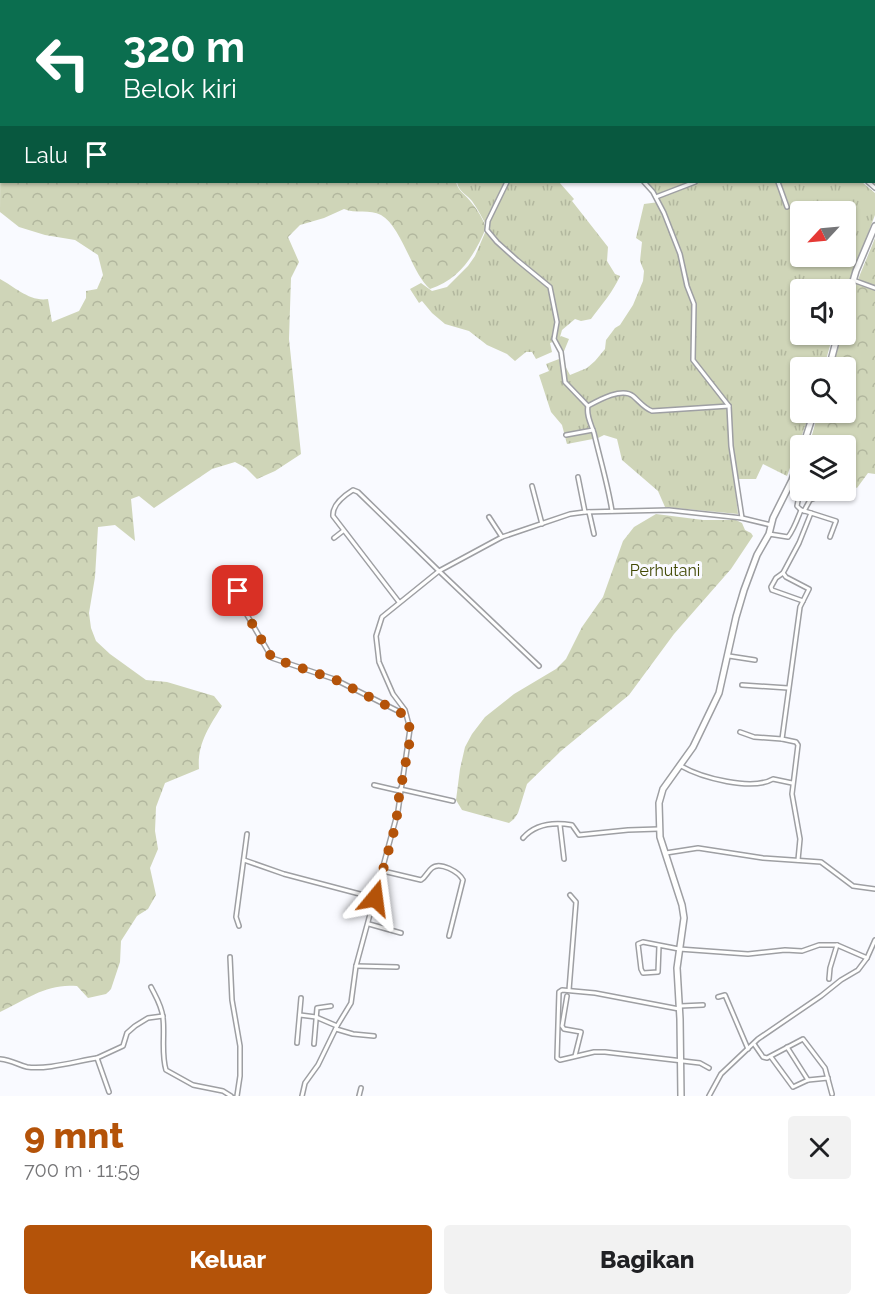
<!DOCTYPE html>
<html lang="id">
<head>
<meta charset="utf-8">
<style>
  :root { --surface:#fff; --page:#f2f2f2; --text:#202124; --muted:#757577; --accent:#b45309 }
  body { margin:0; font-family:Raleway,sans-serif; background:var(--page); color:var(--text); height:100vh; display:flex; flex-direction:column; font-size:22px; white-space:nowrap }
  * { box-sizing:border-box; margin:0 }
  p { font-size:20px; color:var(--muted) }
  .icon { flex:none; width:33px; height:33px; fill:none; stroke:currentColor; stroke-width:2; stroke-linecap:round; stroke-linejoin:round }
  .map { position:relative; height:1096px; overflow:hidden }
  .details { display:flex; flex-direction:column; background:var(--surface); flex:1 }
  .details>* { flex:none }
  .top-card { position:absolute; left:0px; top:0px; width:876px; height:183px; box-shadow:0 2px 4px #0004; background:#0b6e4f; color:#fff; overflow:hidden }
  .needle { width:39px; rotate:244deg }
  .controls { position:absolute; left:790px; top:201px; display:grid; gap:12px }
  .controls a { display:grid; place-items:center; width:66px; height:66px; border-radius:6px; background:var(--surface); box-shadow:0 2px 4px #0004; font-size:30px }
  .pin { position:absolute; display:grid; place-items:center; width:51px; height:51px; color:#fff; margin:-26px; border-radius:12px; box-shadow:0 3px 9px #0006 }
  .me { position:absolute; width:66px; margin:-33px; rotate:16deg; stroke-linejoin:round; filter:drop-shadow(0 0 4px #0008) }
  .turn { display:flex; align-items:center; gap:21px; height:126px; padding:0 24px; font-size:27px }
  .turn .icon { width:78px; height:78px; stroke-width:2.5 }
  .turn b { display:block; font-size:42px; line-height:51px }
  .then { display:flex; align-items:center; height:57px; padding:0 24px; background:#0003; gap:12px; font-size:22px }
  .round { display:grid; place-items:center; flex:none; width:63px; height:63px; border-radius:6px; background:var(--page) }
  .head { display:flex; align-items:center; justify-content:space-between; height:102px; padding:0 24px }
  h1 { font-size:36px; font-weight:800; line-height:45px; color:var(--accent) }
  .action { display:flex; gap:12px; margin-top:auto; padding:12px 24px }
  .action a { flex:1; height:69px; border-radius:6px; background:var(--accent); color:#fff; font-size:24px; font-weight:800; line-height:69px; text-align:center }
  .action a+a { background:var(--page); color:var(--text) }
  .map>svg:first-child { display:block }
  .grass { fill:url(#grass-tufts); fill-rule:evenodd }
  .forest { fill:url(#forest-crowns) }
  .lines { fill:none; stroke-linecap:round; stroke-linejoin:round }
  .street-casing { stroke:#9e9fa3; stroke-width:6 }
  .highway-casing { stroke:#9e9fa3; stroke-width:8 }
  .street { stroke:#fff; stroke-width:3 }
  .highway { stroke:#fff; stroke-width:5 }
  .route { stroke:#b45309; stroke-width:10; stroke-dasharray:0 18 }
  .labels { text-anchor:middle; stroke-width:6; stroke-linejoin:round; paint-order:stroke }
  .park-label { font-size:16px; fill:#414904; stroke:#f9faff }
</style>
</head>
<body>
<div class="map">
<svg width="875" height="1096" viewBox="0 0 875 1096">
  <defs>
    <pattern id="grass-tufts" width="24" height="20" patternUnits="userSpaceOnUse" patternTransform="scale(1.5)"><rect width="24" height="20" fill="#cfd5b8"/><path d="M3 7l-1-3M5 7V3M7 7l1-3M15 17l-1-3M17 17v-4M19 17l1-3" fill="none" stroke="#b2b79e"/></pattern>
    <pattern id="forest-crowns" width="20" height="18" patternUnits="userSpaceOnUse" patternTransform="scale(1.5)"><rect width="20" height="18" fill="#cfd5b8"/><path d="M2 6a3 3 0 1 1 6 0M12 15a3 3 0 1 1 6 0" fill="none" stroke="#b2b79e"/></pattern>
  </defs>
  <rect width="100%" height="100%" fill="#f9faff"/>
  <!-- grass -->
  <g class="grass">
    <path d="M475,0h141v1l-141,1z"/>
    <path d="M778,0h97v187l-6,-5h5v-180z"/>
    <path d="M457,182h102l15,17 -2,2 36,46 -1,14 8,13 5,2c-7,16 -18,28 -29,43l-10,2 -6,-2 -13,11 -2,7 1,-1 8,3 -7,17 -7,-15 -5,2 2,9 -16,7 -4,-7h-6l-11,9 -8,-7 -20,-9 -18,-14 -24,-7 -13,-11 -10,-12 -3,2 -9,-14 11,-6 11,8 15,-4 21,-21 7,-10 12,-28c-4,-10 -9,-18 -15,-27 -6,-7 -14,-10 -15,-19z"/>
    <path d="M648,182h214l13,11v22l-29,76 -45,-1v44l32,1 -9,32 -23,1v44l9,1 -23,63 -24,-12 -7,15h-22l4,35 -73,-7 -7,-16 -36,-31 -5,-21 -13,-4 -6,3 -31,6 -5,-19 -11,-13 -12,-37 10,-4 -3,-7 13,-5 3,1 8,15 17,-7 8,-7 10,-12 1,-9 9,-12 5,-3 13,-20 10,-24 1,-10 -4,-10 2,-19 -6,-4 8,-34 15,-2 -4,-11zM801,212h45v44h-45z"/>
  </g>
  <!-- forest -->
  <g class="forest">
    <path d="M8,0h406l-406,1z"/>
    <path d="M1,11l1,171h454c2,9 9,12 15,20 7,8 12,17 15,26 -12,28 -26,51 -56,61 -18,-15 -28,-62 -49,-74 -11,-6 -26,-1 -37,-6l-20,9 -24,7 -12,12 11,25 -8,16 -2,61 12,115 -26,17 -18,8 -11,-11 -11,-6 -23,7 -58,39 -15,-12 -8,3 4,42 -20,-16 -17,2 -3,50 -6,36 2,15 5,13 14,13 36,26 21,2 47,14 8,10c-13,21 -25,38 -23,63l-34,14 -9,24 -1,24 3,18 -8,19 6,27 -8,14 -11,7 -16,25 -1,21 -9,27 -5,5 -18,4 -11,-12c-30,-3 -50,13 -77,26v-733c15,8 30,23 48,20l4,23 27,-11 7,-13v-7l11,-2 6,-14 -5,-20 -23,-15 -30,-5 -26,-8 -19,-15z"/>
    <path d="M875,238v236l-7,-1 -11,15 -11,-6v-36h-37l9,-33 28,-1v-44l-14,-1 10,-32 4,-1c0,-33 17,-65 29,-96z"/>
    <path d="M656,514l47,6h33l6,3 3,7 6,3 2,3 -22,33 -57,65 -45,61 -68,56 -34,33 -9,29 -4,6 -5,4 -47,-13 -6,-10 4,-31 5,-22 7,-13 13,-17 29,-23 42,-25 10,-10 16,-32 21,-30 20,-56 11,-14z"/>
  </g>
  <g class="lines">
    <!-- street casing -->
    <g class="street-casing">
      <g id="street">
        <path d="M472,0l1,2"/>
        <path d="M627,0l1,2"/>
        <path d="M647,0v2"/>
        <path d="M689,0v2"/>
        <path d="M786,0v2"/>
        <path d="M672,2l8,-2"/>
        <path d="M507,182l-19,39 -1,9 10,12 20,18 33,27 7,35 -3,17 7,13 4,30 23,24"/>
        <path d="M644,182l9,10 11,21 16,41 7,32 7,18 -1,56 36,46 2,40 11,72"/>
        <path d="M778,182l9,25"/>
        <path d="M868,182l7,6"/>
        <path d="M656,197l39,-15"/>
        <path d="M853,280l22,8"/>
        <path d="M566,435l27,-5"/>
        <path d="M578,477l7,35"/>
        <path d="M793,481l8,5 -4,20 4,4 10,3 -12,30 -16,30 3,4 23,12 -9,18 -18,132 14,3 2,3 -6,49 8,45 -2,21"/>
        <path d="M532,486l10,38"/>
        <path d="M612,511c-4,-26 -12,-52 -18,-78 -3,-9 -8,-18 -6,-27 11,-6 34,-19 45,-10 7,6 11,12 19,15l77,-5"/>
        <path d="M804,511l6,-11 10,-4"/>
        <path d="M589,512l5,22"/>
        <path d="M811,513l25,8 -6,16"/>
        <path d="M489,517l13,20"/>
        <path d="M769,534l19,3c6,-8 9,-17 13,-27"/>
        <path d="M334,538l9,-7"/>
        <path d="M783,573l-7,5 -5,9 1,3 31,11"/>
        <path d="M235,578l8,30 29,50 62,21 72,36"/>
        <path d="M399,602l-66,-86c-1,-11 12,-21 20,-26l5,2 81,79 100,95"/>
        <path d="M729,656l26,4"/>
        <path d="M742,685l46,3"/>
        <path d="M740,732l14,5 28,2"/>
        <path d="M681,766c21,12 71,25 92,13l19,4"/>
        <path d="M374,785l26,6"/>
        <path d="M400,789l53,12"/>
        <path d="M560,825l4,34"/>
        <path d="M523,838c13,-15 31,-16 49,-13l7,10 49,-5 31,-1"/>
        <path d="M666,853l32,-5 65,10 58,4 32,24 22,3"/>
        <path d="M244,860l40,14 91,24"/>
        <path d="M383,871l38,9c5,-3 6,-8 11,-12 8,-7 27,4 31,12l-14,56"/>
        <path d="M369,924l32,9"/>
        <path d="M239,926l-3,-9 11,-83"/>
        <path d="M659,946l-1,26 -15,1 -2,-4 -3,-25 5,-2 36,7 69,5 37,-4 17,1 17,-6h18l30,13"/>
        <path d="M230,957l2,43 8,46v30l-3,20"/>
        <path d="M356,966l41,1"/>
        <path d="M829,979l1,-11 7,-23"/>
        <path d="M151,987c5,10 11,19 12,31 2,17 -2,35 3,52l27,15 30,6 8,5"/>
        <path d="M569,990l7,-88 -6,-7"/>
        <path d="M567,996l-5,30 2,3 17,3 -6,24"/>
        <path d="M718,997l7,-2 23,54"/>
        <path d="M680,1006l23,-1"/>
        <path d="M679,1009l-84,-16 -33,-3 -3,2 -2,66 3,2 34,-8h11l95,11 9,5"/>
        <path d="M300,1015l16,2 21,9"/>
        <path d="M336,1029l17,5 21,2"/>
        <path d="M297,1043l4,-45"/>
        <path d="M314,1044l3,-36 14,-2"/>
        <path d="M754,1044l9,13 4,1 36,-19 22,29 7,26"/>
        <path d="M787,1047l21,33"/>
        <path d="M771,1057l22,30 15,-7 20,-2"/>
        <path d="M0,1059c12,1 18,6 27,8 20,3 50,-6 70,-9"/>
        <path d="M109,1092l-12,-34 26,-12 4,-13 8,-7 13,-8 15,-2"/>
        <path d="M302,1096l3,-13 13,-18 19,-39 14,-23 5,-37 42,-155 12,-82 -5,-19 -12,-16 -14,-32 -3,-26 6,-19 57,-46 63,-34 68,-23 15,-2 84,-2 73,8 29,7"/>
        <path d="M359,1096l2,-8"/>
        <path d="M709,1096l12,-22 37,-35 63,-43 20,-16 17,-10 9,-12 8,-18"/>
      </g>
    </g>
    <!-- highway casing -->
    <g class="highway-casing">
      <g id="highway">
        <path d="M846,305l10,-34 19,-45"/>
        <path d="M829,368l9,-34"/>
        <path d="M803,446l11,-34"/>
        <path d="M681,1096l-1,-77 -3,-51 7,-50 -2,-13 -22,-68 -1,-34 4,-14 30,-42 26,-54 17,-76 8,-27 13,-35 12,-21 4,-16 19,-38 9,-27"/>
      </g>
    </g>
    <!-- street -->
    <use href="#street" class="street"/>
    <!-- highway -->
    <use href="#highway" class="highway"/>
  </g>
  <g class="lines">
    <!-- route -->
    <path class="route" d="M238,591l5,17 29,50 62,21 73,37 4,19 -12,62 -3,27 -21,74"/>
  </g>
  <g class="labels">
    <!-- park labels -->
    <g class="park-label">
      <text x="665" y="576">Perhutani</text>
    </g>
  </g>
</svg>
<div class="controls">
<a><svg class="needle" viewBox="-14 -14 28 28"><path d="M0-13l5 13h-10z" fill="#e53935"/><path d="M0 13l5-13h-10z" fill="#757577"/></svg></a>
<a><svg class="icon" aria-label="sound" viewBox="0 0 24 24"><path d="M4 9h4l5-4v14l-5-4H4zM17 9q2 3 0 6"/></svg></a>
<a><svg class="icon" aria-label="search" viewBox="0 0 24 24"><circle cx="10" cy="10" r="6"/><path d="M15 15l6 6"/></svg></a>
<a><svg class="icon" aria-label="layers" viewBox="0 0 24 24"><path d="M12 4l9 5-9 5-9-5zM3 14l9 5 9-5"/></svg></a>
</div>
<div class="pin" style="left:238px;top:591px;background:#d93025"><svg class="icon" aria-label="arrive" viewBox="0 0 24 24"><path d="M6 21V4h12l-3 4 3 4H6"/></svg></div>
<svg class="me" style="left:375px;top:898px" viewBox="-20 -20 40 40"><path d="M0-17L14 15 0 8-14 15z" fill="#b45309" stroke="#fff" stroke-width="4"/></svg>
<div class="top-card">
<div class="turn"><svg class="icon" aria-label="left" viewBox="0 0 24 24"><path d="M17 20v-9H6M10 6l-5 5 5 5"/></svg><div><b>320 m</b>Belok kiri</div></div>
<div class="then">Lalu<svg class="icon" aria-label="arrive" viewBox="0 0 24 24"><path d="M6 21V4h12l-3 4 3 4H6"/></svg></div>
</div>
</div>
<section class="details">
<div class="head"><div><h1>9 mnt</h1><p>700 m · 11:59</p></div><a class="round"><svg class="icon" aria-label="close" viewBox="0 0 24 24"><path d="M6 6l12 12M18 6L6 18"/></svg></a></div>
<div class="action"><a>Keluar</a><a>Bagikan</a></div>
</section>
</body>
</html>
